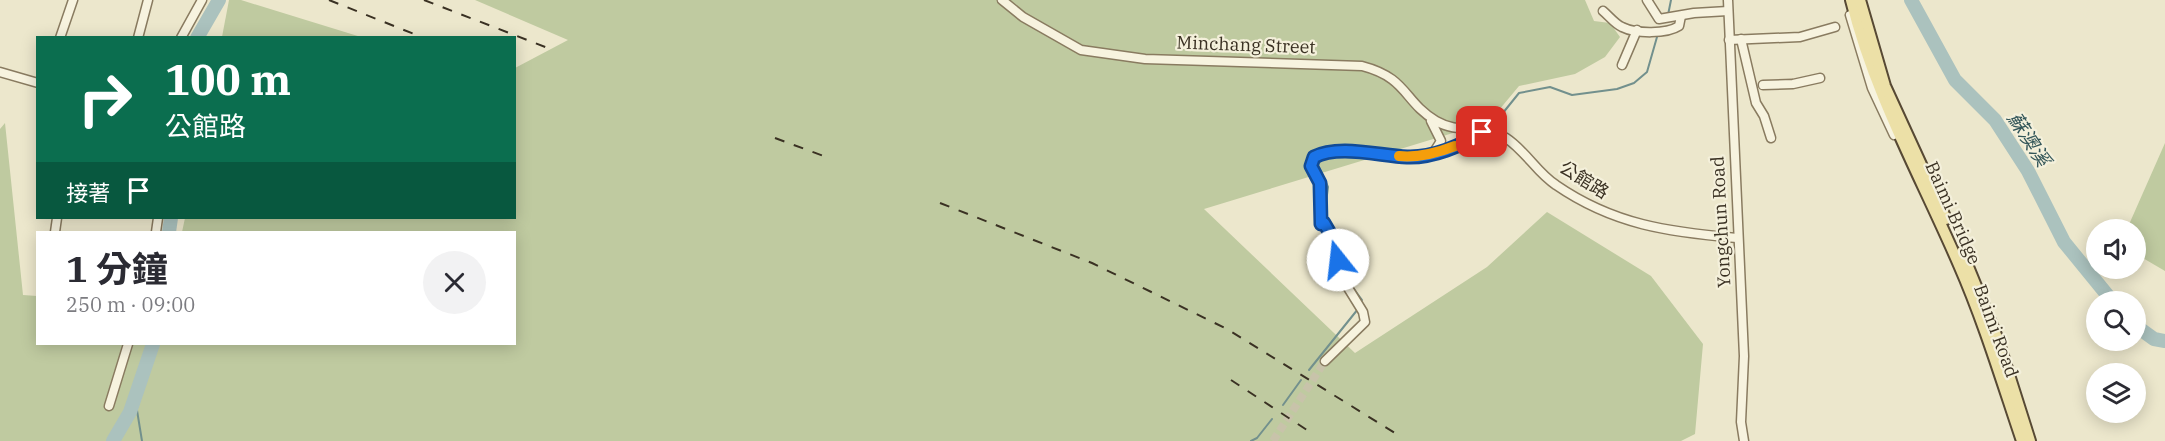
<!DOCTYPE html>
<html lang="zh-TW">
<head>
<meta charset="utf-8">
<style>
  :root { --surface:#fff; --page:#f2f2f3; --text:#2b2b33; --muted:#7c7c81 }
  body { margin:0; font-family:"IBM Plex Serif","Noto Sans TC",serif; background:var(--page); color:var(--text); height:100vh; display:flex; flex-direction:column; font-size:22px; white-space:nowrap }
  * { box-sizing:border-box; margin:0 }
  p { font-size:20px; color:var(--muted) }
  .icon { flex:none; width:33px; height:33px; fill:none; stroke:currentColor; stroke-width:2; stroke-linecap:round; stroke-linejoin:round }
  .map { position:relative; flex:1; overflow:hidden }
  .panel { position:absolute; left:36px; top:231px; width:480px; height:114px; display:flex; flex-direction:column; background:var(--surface); border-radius:0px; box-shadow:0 3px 15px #0003 }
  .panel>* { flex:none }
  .top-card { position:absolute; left:36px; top:36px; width:480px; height:183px; border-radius:0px; box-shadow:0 3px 15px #0003; background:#0b6e4f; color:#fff; overflow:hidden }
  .controls { position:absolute; left:2086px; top:219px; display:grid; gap:12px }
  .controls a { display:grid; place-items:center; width:60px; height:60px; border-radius:50%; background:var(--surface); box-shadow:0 3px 15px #0003; font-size:30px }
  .pin { position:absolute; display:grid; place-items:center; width:51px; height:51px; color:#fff; margin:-26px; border-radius:12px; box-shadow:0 3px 9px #0006 }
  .me { position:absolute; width:66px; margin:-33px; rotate:344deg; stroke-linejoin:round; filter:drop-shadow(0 0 4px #0008) }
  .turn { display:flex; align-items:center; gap:21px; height:126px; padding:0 30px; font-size:27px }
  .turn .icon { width:78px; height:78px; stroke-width:2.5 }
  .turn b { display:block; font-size:42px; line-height:51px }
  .then { display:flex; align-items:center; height:57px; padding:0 30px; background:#0003; gap:12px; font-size:22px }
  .round { display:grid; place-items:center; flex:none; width:63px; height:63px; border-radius:32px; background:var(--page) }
  .head { display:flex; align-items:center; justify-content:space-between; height:102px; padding:0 30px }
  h1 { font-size:36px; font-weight:700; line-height:45px }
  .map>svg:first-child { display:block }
  .green { fill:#bfcaa0 }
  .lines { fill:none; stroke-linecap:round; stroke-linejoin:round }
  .stream { stroke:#72908d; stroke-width:2 }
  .river { stroke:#abc2be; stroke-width:14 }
  .minor-tunnel { stroke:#c8c3aa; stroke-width:8; stroke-dasharray:8 4; stroke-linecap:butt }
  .minor-casing { stroke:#897b60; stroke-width:11 }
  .major-casing { stroke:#574934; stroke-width:14 }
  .minor { stroke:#f7f3df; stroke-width:8 }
  .major { stroke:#ece0a7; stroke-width:10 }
  .rail { stroke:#3a3123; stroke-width:2; stroke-dasharray:10 10; stroke-linecap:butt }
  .route-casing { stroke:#114b97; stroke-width:15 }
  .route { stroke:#1a73e8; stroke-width:10 }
  .slow { stroke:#f59e0b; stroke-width:10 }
  .labels { text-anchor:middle; stroke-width:4.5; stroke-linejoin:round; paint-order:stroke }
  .street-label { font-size:18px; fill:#3a3123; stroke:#f4f0db }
  .water-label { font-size:20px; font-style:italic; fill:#335659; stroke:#f4f0db }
</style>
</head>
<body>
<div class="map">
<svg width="2165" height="441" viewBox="0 0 2165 441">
  <rect width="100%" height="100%" fill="#ece7cc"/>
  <!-- green -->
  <g class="green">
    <path d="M229,0h12l120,37h-139z"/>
    <path d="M475,0h1110l9,21 16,2 10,14 -15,20 -30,17 -56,12 -30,36 -285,87 151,144 132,-86 60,-55 104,64 52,68 -8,90 -14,7h-1681v-312l5,-6 18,172 14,1 1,48h476v-112h-332l3,-14h329l1,-150 53,-28z"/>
    <path d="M2165,143v128l-29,-17v-24l-9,-1z"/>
  </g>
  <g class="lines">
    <!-- stream -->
    <g class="stream">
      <path d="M1668,15l3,-15"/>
      <path d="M1490,129l29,-36 31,-6 22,8 45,-6 17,-6 13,-11 10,-35"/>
      <path d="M1323,156l-5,9 10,22 -3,23"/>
      <path d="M1328,156l69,4"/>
      <path d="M1439,157l14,-3 16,-10"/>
      <path d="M1351,285l11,15"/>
      <path d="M1309,370l49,-61"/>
      <path d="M135,398l7,43"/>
      <path d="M1283,405l18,-25"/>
      <path d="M1251,441l6,-3 15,-19"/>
    </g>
    <!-- river -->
    <g class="river">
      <path d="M1911,0l44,80 40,40 33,51 36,71 49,60"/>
      <path d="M197,38l22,-38"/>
      <path d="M169,232l2,-14"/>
      <path d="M2136,326l18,13 11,2"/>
      <path d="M113,441l17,-29 23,-68"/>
    </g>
    <!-- minor-tunnel -->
    <path class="minor-tunnel" d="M1273,441l52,-80"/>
    <!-- minor casing -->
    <g class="minor-casing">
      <g id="minor">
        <path d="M1002,0l21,17 58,33 64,9 217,7c46,12 41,35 74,55 22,13 49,4 70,17 20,13 31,35 50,47 58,40 113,47 181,53"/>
        <path d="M1647,0l12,19 35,-6 34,-2"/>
        <path d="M1728,0l16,356 -3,66 3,19"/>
        <path d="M1603,11c6,5 12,13 19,16 14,7 45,7 57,-1l2,-10"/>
        <path d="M1850,15l22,73 22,47"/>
        <path d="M60,38l13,-38"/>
        <path d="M138,38l10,-38"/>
        <path d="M181,38l21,-38"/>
        <path d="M1741,39l15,64 8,13 7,22"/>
        <path d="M1729,40l71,-3 35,-10"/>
        <path d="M1622,65l15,-35"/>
        <path d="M0,72l38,11"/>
        <path d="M1763,85l30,-1 27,-6"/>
        <path d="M1431,121l10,20 -7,11"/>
        <path d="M55,232l2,-14"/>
        <path d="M156,232l2,-14"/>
        <path d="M1325,361l40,-39 -2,-10 -26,-42 1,-23 -14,-24 -3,1 -1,-41 -9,-17 3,-9c25,-13 66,-1 93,0 25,1 54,-11 75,-25"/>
        <path d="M109,406l19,-62"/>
      </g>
    </g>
    <!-- major casing -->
    <g class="major-casing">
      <g id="major">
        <path d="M1851,0c23,94 70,177 108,265 25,57 43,117 63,176"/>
        <path d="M1860,0l25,86 61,133"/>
        <path d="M1962,252l36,88 32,101"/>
      </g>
    </g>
    <!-- minor -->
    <use href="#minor" class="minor"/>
    <!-- major -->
    <use href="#major" class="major"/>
    <!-- rail -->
    <g class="rail">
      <path d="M329,0l95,38"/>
      <path d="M424,0l129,50"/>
      <path d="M775,138l54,20"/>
      <path d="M940,203l152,60 135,66 168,104"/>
      <path d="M1231,380l82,54"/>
    </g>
  </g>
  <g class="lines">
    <!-- route casing -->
    <g class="route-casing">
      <path id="route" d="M1338,260v-13l-14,-24 -3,1 -1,-41 -9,-17 3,-9c25,-13 66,-1 93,0 25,1 55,-11 75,-25"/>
    </g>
    <!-- route -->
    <use href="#route" class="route"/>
    <!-- slow -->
    <path class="slow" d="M1399,156c19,2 38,-3 56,-10"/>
  </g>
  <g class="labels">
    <!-- street labels -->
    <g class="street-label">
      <text transform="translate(1246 45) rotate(2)" y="6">Minchang Street</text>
      <text transform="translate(1584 180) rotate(32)" y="6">公館路</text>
      <text transform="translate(1953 213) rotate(66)" y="6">Baimi Bridge</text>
      <text transform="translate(1721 222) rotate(-93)" y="6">Yongchun Road</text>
      <text transform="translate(1996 331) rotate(70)" y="6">Baimi Road</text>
    </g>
    <!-- water labels -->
    <g class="water-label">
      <text transform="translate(2029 139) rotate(57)" y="7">蘇澳溪</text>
    </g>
  </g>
</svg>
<div class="controls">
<a><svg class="icon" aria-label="sound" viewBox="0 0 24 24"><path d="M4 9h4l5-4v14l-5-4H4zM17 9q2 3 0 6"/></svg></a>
<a><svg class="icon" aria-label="search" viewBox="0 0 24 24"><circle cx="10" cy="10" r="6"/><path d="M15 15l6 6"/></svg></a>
<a><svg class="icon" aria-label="layers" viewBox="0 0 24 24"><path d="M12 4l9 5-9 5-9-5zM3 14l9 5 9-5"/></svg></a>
</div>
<div class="pin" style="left:1482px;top:132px;background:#d93025"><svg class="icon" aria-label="arrive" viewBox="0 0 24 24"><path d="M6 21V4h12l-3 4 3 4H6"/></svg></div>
<svg class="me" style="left:1338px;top:260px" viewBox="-20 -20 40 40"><circle r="19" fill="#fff"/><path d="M0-13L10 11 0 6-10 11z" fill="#1a73e8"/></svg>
<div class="top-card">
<div class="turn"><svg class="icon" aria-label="right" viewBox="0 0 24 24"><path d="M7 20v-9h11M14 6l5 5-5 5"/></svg><div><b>100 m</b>公館路</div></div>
<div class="then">接著<svg class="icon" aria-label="arrive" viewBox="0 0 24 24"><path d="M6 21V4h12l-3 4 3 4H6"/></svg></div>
</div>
<section class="panel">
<div class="head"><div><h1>1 分鐘</h1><p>250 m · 09:00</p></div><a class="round"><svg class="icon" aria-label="close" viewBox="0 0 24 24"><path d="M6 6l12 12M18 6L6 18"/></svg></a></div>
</section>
</div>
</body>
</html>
